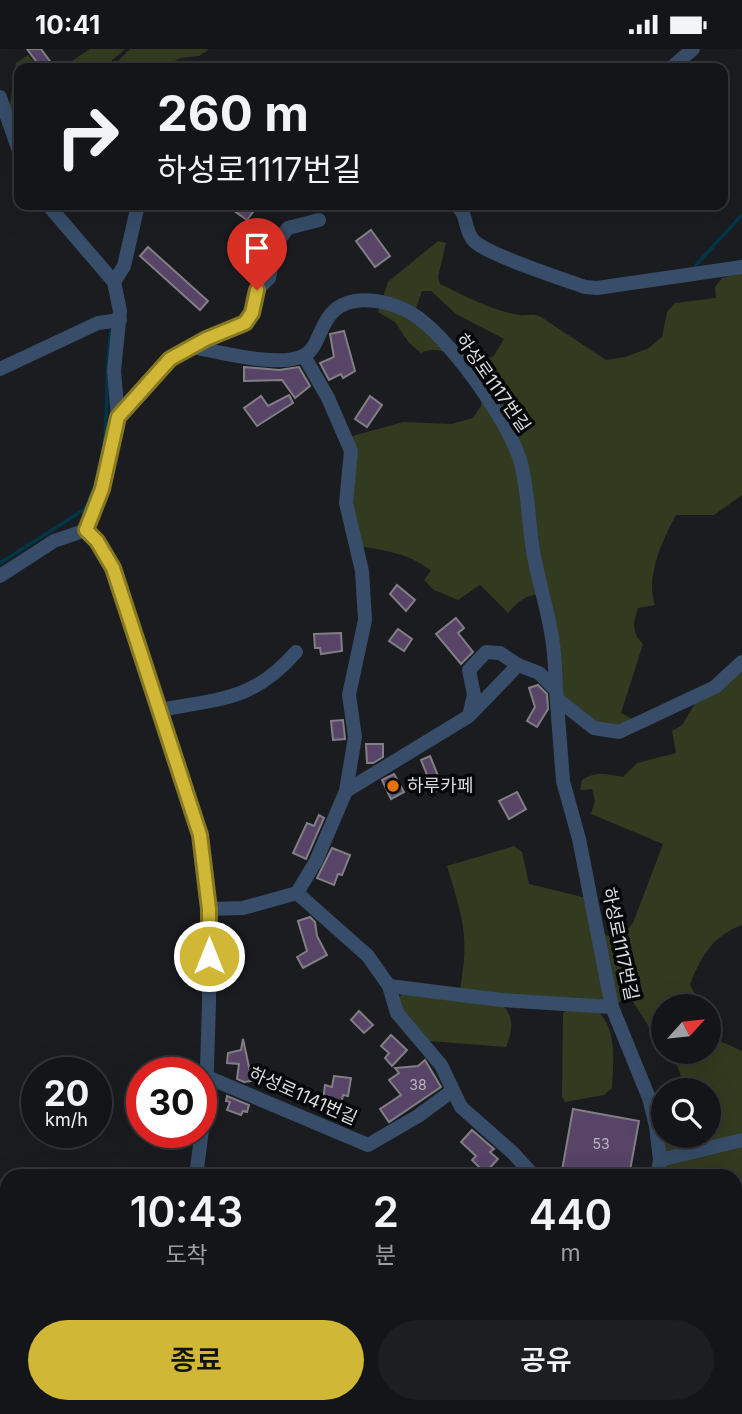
<!DOCTYPE html>
<html lang="ko">
<head>
<meta charset="utf-8">
<style>
  :root { --surface:#141518; --page:#1d1e21; --text:#f1f3f6; --muted:#9d9fa2; --line:#333437; --accent:#d0b836 }
  body { margin:0; font-family:Inter,"Noto Sans KR",sans-serif; background:var(--page); color:var(--text); height:100vh; display:flex; flex-direction:column; font-size:26px; white-space:nowrap }
  * { box-sizing:border-box; margin:0 }
  p { font-size:23px; color:var(--muted) }
  .icon { flex:none; width:38px; height:38px; fill:none; stroke:currentColor; stroke-width:2; stroke-linecap:round; stroke-linejoin:round }
  .map { position:relative; flex:1; overflow:hidden }
  .side { position:absolute; left:0px; top:1120px; width:742px; height:245px; display:flex; flex-direction:column; background:var(--surface); border-radius:21px 21px 0 0; box-shadow:0 7px 28px #0002,0 0 0 2px var(--line) }
  .side>* { flex:none }
  .top-card { position:absolute; left:14px; top:14px; width:714px; height:147px; border-radius:14px; box-shadow:0 7px 28px #0002,0 0 0 2px var(--line); background:#141518; color:var(--text); overflow:hidden }
  .needle { width:46px; rotate:63deg }
  .controls { position:absolute; left:651px; top:945px; display:grid; gap:14px }
  .controls a { display:grid; place-items:center; width:70px; height:70px; border-radius:50%; background:var(--surface); box-shadow:0 7px 28px #0002,0 0 0 2px var(--line); font-size:35px }
  .speed { position:absolute; left:21px; top:1008px; display:flex; gap:14px; font-size:35px; font-weight:700; text-align:center }
  .speed>* { display:grid; place-content:center; width:91px; height:91px; border-radius:50%; background:var(--surface); box-shadow:0 7px 28px #0002,0 0 0 2px var(--line); line-height:1 }
  .speed small { font-size:18px; font-weight:400 }
  .speed .limit { border:10px solid #d22; background:#fff; color:#111 }
  .pin { position:absolute; display:grid; place-items:center; width:60px; height:60px; color:#fff; margin:-72px -30px; border-radius:50% 50% 50% 0; rotate:-45deg; box-shadow:0 0 7px #0007 }
  .pin .icon { rotate:45deg }
  .me { position:absolute; width:77px; margin:-38px; rotate:0deg; stroke-linejoin:round; filter:drop-shadow(0 0 5px #0008) }
  .turn { display:flex; align-items:center; gap:24px; height:147px; padding:0 28px; font-size:32px }
  .turn .icon { width:91px; height:91px; stroke-width:2.5 }
  .turn b { display:block; font-size:49px; line-height:60px }
  .eta { display:flex; justify-content:space-evenly; align-items:center; height:119px; text-align:center }
  .eta b { font-size:42px; font-weight:600; line-height:49px }
  .primary-button { display:flex; gap:14px; margin-top:auto; padding:14px 28px }
  .primary-button a { flex:1; height:80px; border-radius:42px; background:var(--accent); color:#111; font-size:28px; font-weight:600; line-height:80px; text-align:center }
  .primary-button a+a { background:var(--page); color:var(--text) }
  .status { display:flex; justify-content:space-between; align-items:center; height:49px; padding:0 35px; background:var(--surface); direction:ltr }
  .status svg { height:19px; fill:currentColor }
  .map>svg:first-child { display:block }
  .green { fill:#323b1f }
  .lines { fill:none; stroke-linecap:round; stroke-linejoin:round }
  .stream { stroke:#013649; stroke-width:3.5 }
  .building { fill:#574467; stroke:#827f84; stroke-width:2 }
  .minor { stroke:#374d69; stroke-width:14 }
  .route-casing { stroke:#877823; stroke-width:18 }
  .route { stroke:#d0b836; stroke-width:12 }
  .food-dot { fill:#e8710a; stroke:#060708; stroke-width:2.5 }
  .labels { text-anchor:middle; stroke-width:7; stroke-linejoin:round; paint-order:stroke }
  .number-label { font-size:14px; fill:#b9b6c1 }
  .street-label { font-size:18px; fill:#dadcdf; stroke:#060708 }
  .poi-label { font-size:18px; fill:#dadcdf; stroke:#060708; text-anchor:start }
</style>
</head>
<body>
<div class="status"><b>10:41</b><svg viewBox="0 0 49 12"><path d="M0 12V9h3v3zM5 12V6h3v6zM10 12V3h3v9zM15 12V0h3v12zM26 1h20v11H26zM47 4h2v5h-2z"/></svg></div>
<div class="map">
<svg width="742" height="1365" viewBox="0 0 742 1365">
  <rect width="100%" height="100%" fill="#1a1c20"/>
  <!-- green -->
  <g class="green">
    <path d="M90,0h35l-22,19h-33l-1,-5z"/>
    <path d="M130,0h79l-10,7 -18,2 -22,10h-48z"/>
    <path d="M28,6l11,13h-20v56l-10,-12 7,-49z"/>
    <path d="M438,192l8,2 -8,34 2,7c25,12 52,27 79,31 8,1 13,-2 22,2l65,43 19,-3 24,-9 13,-11 5,-25 8,-9 41,-5 -1,-11 7,-9 20,-5v222l-28,20h-38c-13,24 -31,62 -21,90l-17,3c-5,16 -7,23 5,36l-22,69 15,8 -31,8 -42,-34 -18,-101c-19,0 -25,6 -37,19l-28,-28 -22,15 -24,-10 -10,-10 7,-9c-21,-18 -45,-20 -71,-25l-9,-32 -2,-77 54,-15 48,2 22,-6 8,-12 3,-24 -11,-15 9,-9 11,-1 11,-18 -48,-25 -25,-23h-9l-6,17 12,11 23,36c-11,-5 -19,-7 -30,-2l-12,-10 -14,-21 -17,-10 10,-30z"/>
    <path d="M742,619v257c-28,10 -42,32 -52,60l12,21h-39v43l-33,-52 -12,6 -95,-5 -63,-9c10,-55 2,-72 -13,-123l67,-20 8,6 7,32 57,14 7,29 14,9 18,-3 8,-10 30,-79 -72,-30 4,-13 -3,-12 -12,1 2,-10c14,-9 26,-6 41,-3l14,-14 39,-10 -4,-22 10,-6 14,-23z"/>
    <path d="M409,944l94,13c12,11 9,27 3,41l-77,-6 -27,-31 -4,-10 3,-5z"/>
    <path d="M568,960l30,2c20,21 15,51 14,77l-8,7 -39,7 -3,-5 1,-84z"/>
    <path d="M709,968l9,23 24,11v218l-7,6v-99h-71l-3,-54 2,-3v17h46v-46h-29c4,-15 -3,-28 -14,-38h43z"/>
    <path d="M395,1358h268v7h-270z"/>
  </g>
  <g class="lines">
    <!-- stream -->
    <g class="stream">
      <path d="M696,216l46,-50"/>
      <path d="M102,409c8,-42 2,-84 9,-127"/>
      <path d="M0,514l85,-54 9,-20 6,-24"/>
    </g>
  </g>
  <!-- building -->
  <g class="building">
    <path d="M27,0h14l14,19h-14z"/>
    <path d="M226,156h32l-11,15z"/>
    <path d="M371,181l19,26 -15,11 -19,-26z"/>
    <path d="M148,198l60,54 -8,9 -60,-54z"/>
    <path d="M344,282l11,40 -12,7 -2,-4 -12,6 -9,-17 14,-6 -4,-23z"/>
    <path d="M244,318l35,3 20,-3 11,19 -15,12 -13,-18 -38,1z"/>
    <path d="M289,346l4,8 -36,23 -13,-18 17,-12 7,10z"/>
    <path d="M370,347l12,9 -15,22 -12,-8z"/>
    <path d="M397,536l18,15 -9,11 -16,-17z"/>
    <path d="M456,569l8,10 -6,5 15,19 -12,12 -25,-30z"/>
    <path d="M398,580l14,10 -8,12 -15,-10z"/>
    <path d="M341,584l1,18 -21,3 -1,-6h-5l-1,-14z"/>
    <path d="M538,636l9,9 1,15 -11,18 -10,-6 8,-14 -6,-19z"/>
    <path d="M343,671l2,19 -12,1 -2,-19z"/>
    <path d="M366,695h17v13l-10,6h-6z"/>
    <path d="M430,707l13,32 -9,4 -13,-32z"/>
    <path d="M394,725l10,18 -13,7 -9,-19z"/>
    <path d="M517,743l9,17 -17,10 -10,-18z"/>
    <path d="M319,766l5,3 -18,41 -13,-6 14,-30 7,3z"/>
    <path d="M332,799l18,7 -8,20 -4,-1 -4,11 -17,-7z"/>
    <path d="M310,868l5,5 2,14 10,19 -24,13 -6,-11 10,-6 -9,-30z"/>
    <path d="M359,962l14,14 -9,8 -13,-13z"/>
    <path d="M391,986l16,15 -15,16 -7,-8 4,-5 -8,-7z"/>
    <path d="M243,990l9,42 -8,1 -7,-3 2,-15 -12,-1 1,-10 13,-3z"/>
    <path d="M425,1011l16,27 -52,35 -9,-13 21,-14 -12,-15 10,-7 -4,-5 23,-2z"/>
    <path d="M334,1027l17,2 -3,18 -5,-1 -2,9 -18,-3 2,-16 7,2z"/>
    <path d="M227,1047l22,9 -2,7 -4,-1 -2,4 -14,-5 3,-8 -4,-1z"/>
    <path d="M573,1060l66,12 -10,55 -32,-3v3h-36z"/>
    <path d="M472,1081l22,19 -4,3 8,7 -13,14 -13,-13 4,-4 -15,-14z"/>
  </g>
  <g class="lines">
    <!-- minor -->
    <g class="minor">
      <path d="M671,19l22,-19"/>
      <path d="M0,48l19,54"/>
      <path d="M48,156l66,77 6,29 -6,60 4,46 -16,72 -16,41"/>
      <path d="M455,156c14,8 8,25 19,36 14,14 89,38 111,46l12,1 145,-21"/>
      <path d="M114,233l10,-16 14,-61"/>
      <path d="M193,298c27,5 85,21 110,9 21,-9 14,-49 52,-55 18,-3 40,3 56,12 36,21 97,107 109,147 8,28 8,56 12,84 4,30 14,58 19,88 4,19 4,38 5,58"/>
      <path d="M0,320l98,-46 22,-3"/>
      <path d="M118,368l52,-58 36,-20 39,-16 7,-10 5,-23 12,-12 7,-33 5,-8 7,-9 31,-8"/>
      <path d="M0,527l54,-35 32,-11 11,11 16,27 87,267 9,74v94l-3,96 -10,77"/>
      <path d="M518,616l21,8 17,17 7,91 16,58 33,168 37,91 7,28 4,34 -3,16"/>
      <path d="M557,650l37,29 25,4 96,-45 27,-25"/>
      <path d="M161,661c60,-12 92,-9 135,-58"/>
      <path d="M346,742l123,-75 5,-21 -5,-25 17,-18 14,1 18,12 -49,51"/>
      <path d="M297,844l71,63 21,30 8,27 44,52 20,42 52,46 21,23"/>
      <path d="M209,860l34,-1 54,-15 19,-32 30,-70 9,-54 -6,-42 16,-75 -3,-49 -16,-68 5,-52 -23,-53 -24,-42"/>
      <path d="M389,937l112,14 111,7"/>
      <path d="M207,1028l161,68 50,-29 34,-25"/>
      <path d="M660,1111l82,-20"/>
      <path d="M735,1310l7,-1"/>
      <path d="M129,1365l2,-7"/>
      <path d="M388,1365l2,-7"/>
      <path d="M460,1365l27,-7"/>
      <path d="M524,1365l1,-7"/>
    </g>
  </g>
  <g class="lines">
    <!-- route casing -->
    <g class="route-casing">
      <path id="route" d="M209,907v-47l-9,-74 -87,-267 -16,-27 -11,-11 16,-41 16,-72 52,-58 36,-20 39,-16 7,-10 5,-23"/>
    </g>
    <!-- route -->
    <use href="#route" class="route"/>
  </g>
  <!-- markers -->
  <circle class="food-dot" cx="393" cy="737" r="7"/>
  <g class="labels">
    <!-- number labels -->
    <g class="number-label">
      <text x="418" y="1041">38</text>
      <text x="601" y="1100">53</text>
    </g>
    <!-- street labels -->
    <g class="street-label">
      <text transform="translate(493 334) rotate(55)" y="6">하성로1117번길</text>
      <text transform="translate(620 895) rotate(78)" y="6">하성로1117번길</text>
      <text transform="translate(303 1047) rotate(24)" y="6">하성로1141번길</text>
    </g>
    <!-- poi labels -->
    <g class="poi-label">
      <text x="407" y="743">하루카페</text>
    </g>
  </g>
</svg>
<div class="controls">
<a><svg class="needle" viewBox="-14 -14 28 28"><path d="M0-13l5 13h-10z" fill="#e53935"/><path d="M0 13l5-13h-10z" fill="#9d9fa2"/></svg></a>
<a><svg class="icon" aria-label="search" viewBox="0 0 24 24"><circle cx="10" cy="10" r="6"/><path d="M15 15l6 6"/></svg></a>
</div>
<div class="speed"><div>20<small>km/h</small></div><div class="limit">30</div></div>
<div class="pin" style="left:257px;top:241px;background:#d93025"><svg class="icon" aria-label="arrive" viewBox="0 0 24 24"><path d="M6 21V4h12l-3 4 3 4H6"/></svg></div>
<svg class="me" style="left:209px;top:907px" viewBox="-20 -20 40 40"><circle r="17" fill="#d0b836" stroke="#fff" stroke-width="3"/><path d="M0-11L8 9 0 5-8 9z" fill="#fff"/></svg>
<div class="top-card">
<div class="turn"><svg class="icon" aria-label="right" viewBox="0 0 24 24"><path d="M7 20v-9h11M14 6l5 5-5 5"/></svg><div><b>260 m</b>하성로1117번길</div></div>
</div>
<section class="side">
<div class="eta">
<div><b>10:43</b><p>도착</p></div>
<div><b>2</b><p>분</p></div>
<div><b>440</b><p>m</p></div>
</div>
<div class="primary-button"><a>종료</a><a>공유</a></div>
</section>
</div>
</body>
</html>
